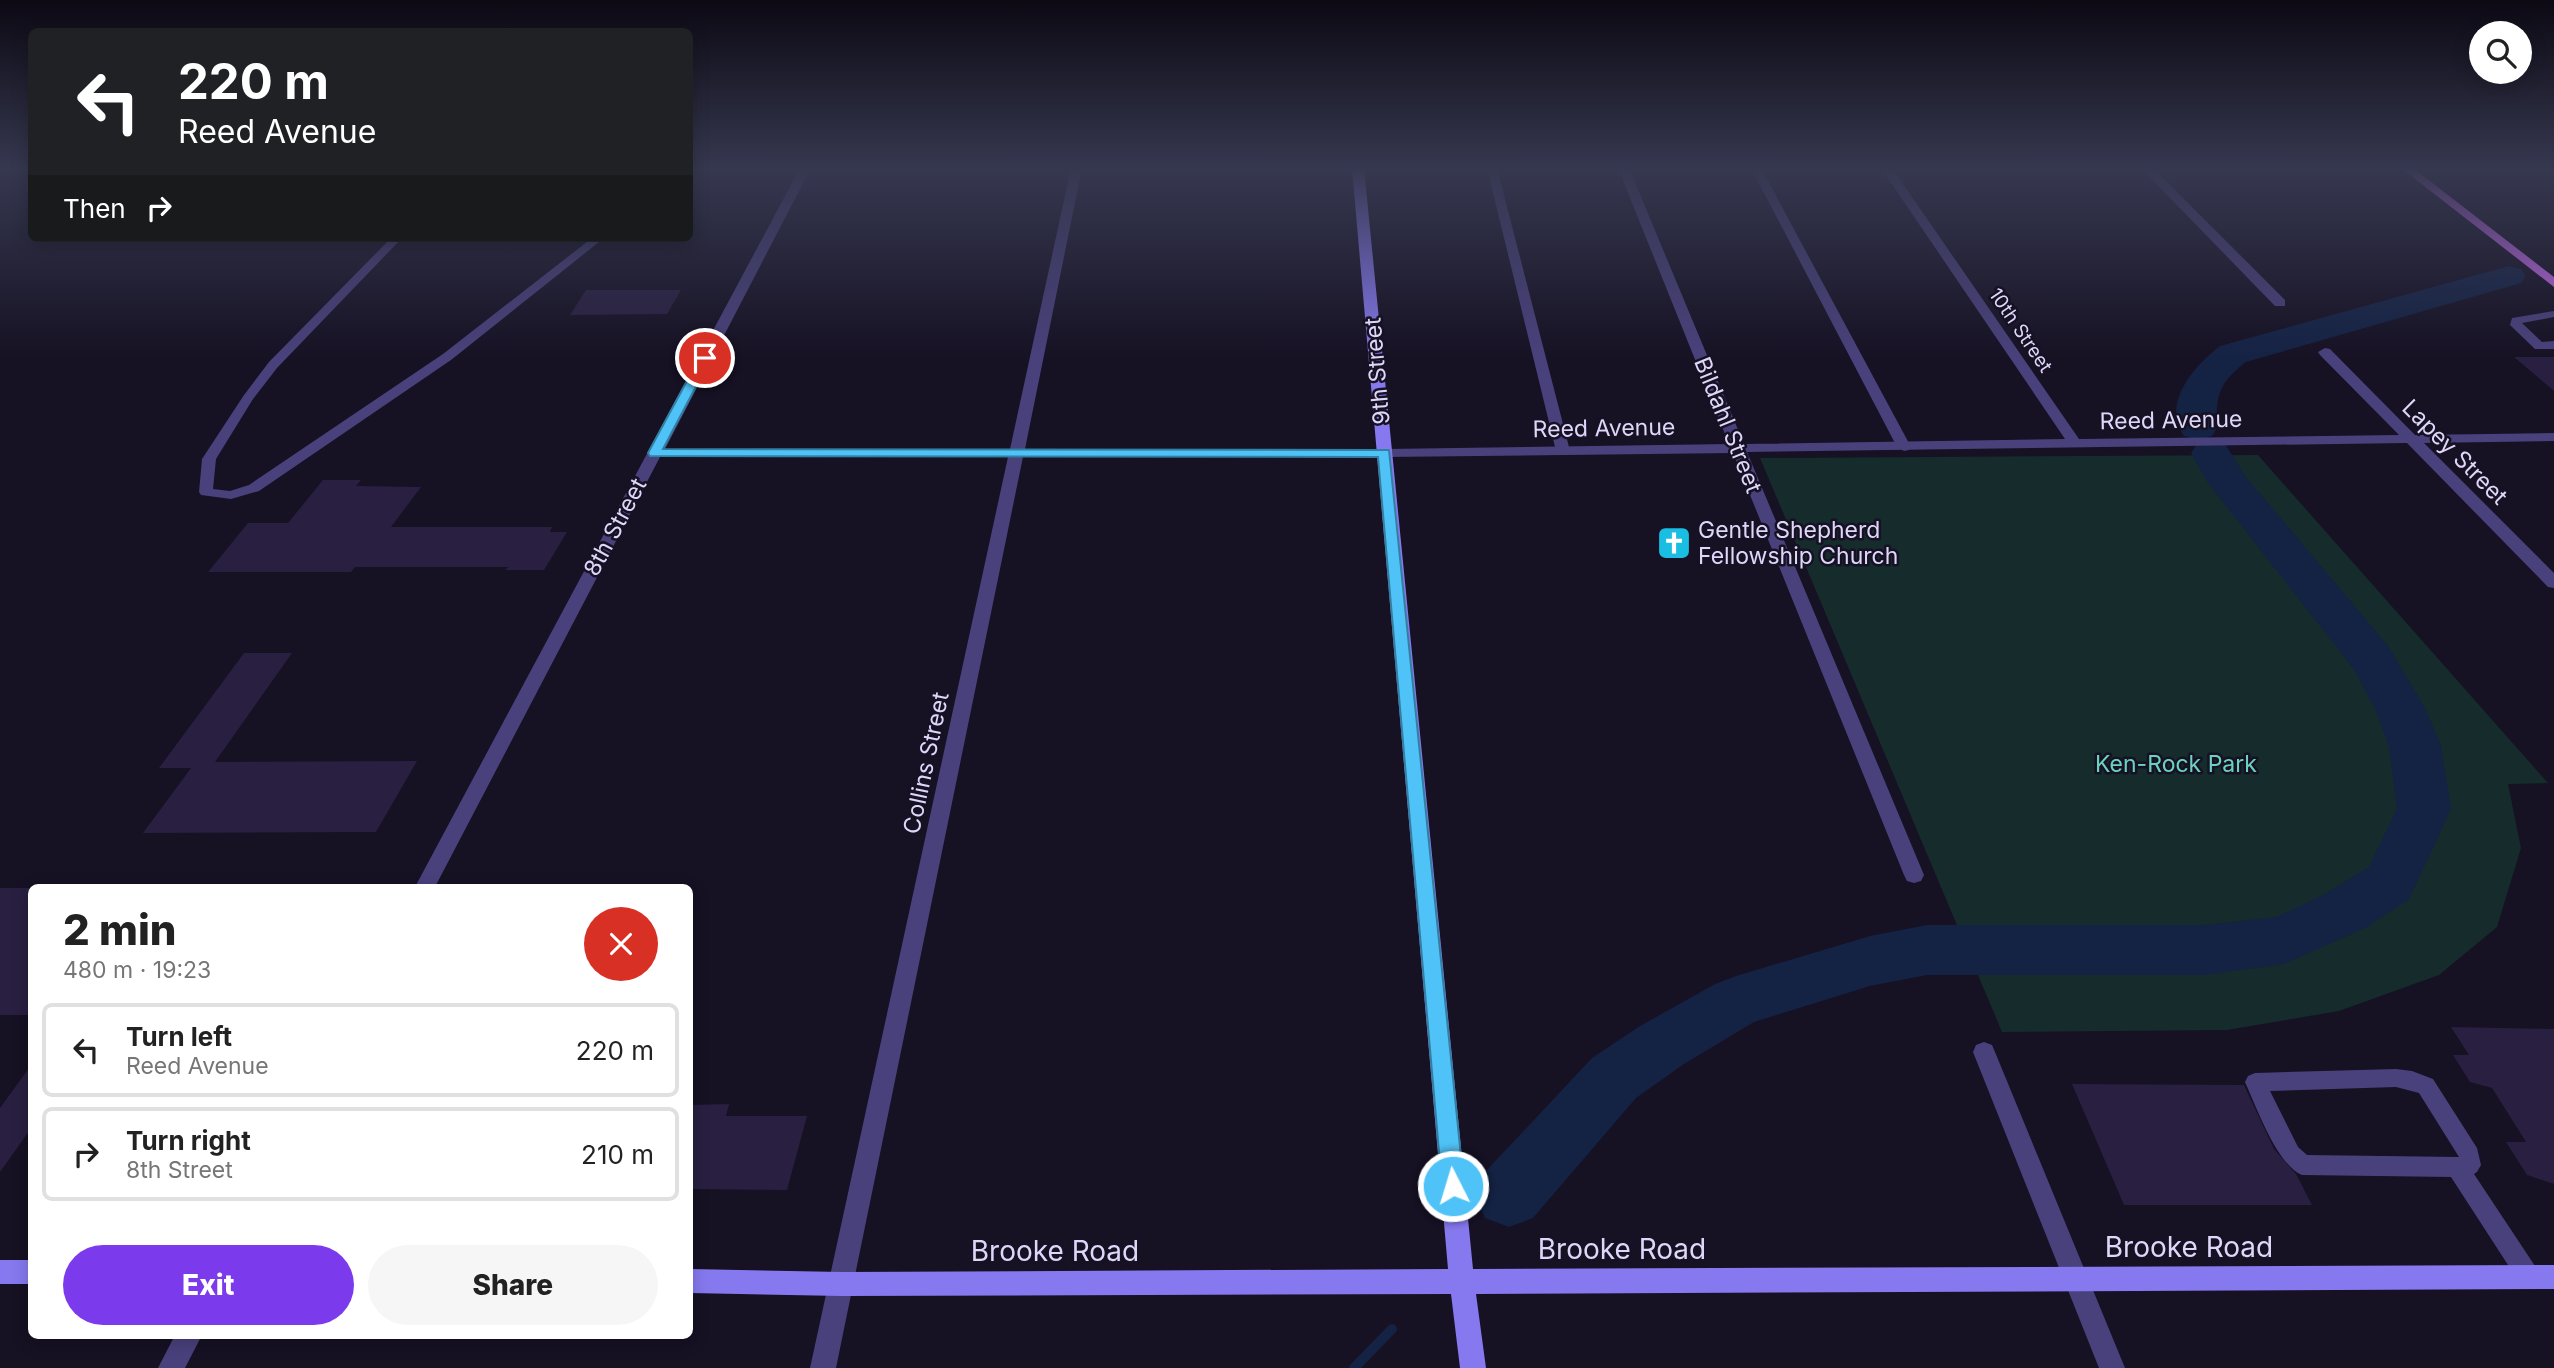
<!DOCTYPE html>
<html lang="en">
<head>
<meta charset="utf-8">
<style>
  :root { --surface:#fff; --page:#f6f6f6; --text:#222; --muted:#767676; --line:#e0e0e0; --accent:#7c3aed }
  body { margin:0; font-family:Inter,sans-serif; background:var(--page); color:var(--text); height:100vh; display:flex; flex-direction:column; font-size:26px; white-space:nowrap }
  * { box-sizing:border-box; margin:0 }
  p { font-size:23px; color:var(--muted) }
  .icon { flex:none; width:38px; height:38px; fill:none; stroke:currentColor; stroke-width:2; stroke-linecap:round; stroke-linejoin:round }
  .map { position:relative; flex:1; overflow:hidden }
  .side { position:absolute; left:28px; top:884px; width:665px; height:455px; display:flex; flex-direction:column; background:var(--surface); border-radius:10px; box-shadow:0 4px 18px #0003 }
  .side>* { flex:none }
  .banner { position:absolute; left:28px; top:28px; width:665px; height:214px; border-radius:10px; box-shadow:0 4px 18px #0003; background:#202124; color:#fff; overflow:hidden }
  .fabs { position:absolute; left:2469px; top:21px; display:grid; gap:14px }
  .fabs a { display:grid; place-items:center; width:63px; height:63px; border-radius:50%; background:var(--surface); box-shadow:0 4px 18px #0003; font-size:35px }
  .pin { position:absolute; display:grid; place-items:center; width:60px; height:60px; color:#fff; margin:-30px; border:4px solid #fff; border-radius:50%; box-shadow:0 2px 7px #0007 }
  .me { position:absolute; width:77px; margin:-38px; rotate:355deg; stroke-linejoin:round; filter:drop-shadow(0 0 5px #0008) }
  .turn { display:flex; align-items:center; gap:24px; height:147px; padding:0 35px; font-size:32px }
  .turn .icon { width:91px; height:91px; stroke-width:2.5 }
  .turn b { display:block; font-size:49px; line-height:60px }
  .then { display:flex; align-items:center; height:66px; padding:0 35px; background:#0003; gap:14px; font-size:26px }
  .round { display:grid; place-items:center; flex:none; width:74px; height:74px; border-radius:37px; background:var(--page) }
  .overview { display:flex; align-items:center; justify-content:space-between; height:119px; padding:0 35px }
  h1 { font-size:42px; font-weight:800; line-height:52px }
  .button { display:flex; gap:14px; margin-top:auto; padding:14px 35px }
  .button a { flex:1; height:80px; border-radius:42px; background:var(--accent); color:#fff; font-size:28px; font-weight:800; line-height:80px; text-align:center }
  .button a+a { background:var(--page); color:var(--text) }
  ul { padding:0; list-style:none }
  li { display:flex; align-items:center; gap:21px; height:94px; margin:0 14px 10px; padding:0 21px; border:4px solid var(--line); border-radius:10px }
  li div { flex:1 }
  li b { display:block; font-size:26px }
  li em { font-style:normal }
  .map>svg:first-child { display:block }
  .green { fill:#152b2c }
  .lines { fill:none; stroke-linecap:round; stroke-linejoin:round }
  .stream { stroke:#142244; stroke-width:10 }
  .river { fill:#142244; fill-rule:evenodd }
  .building { fill:#291f41 }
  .lane { fill:#49417c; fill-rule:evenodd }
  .street { fill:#49417c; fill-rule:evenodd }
  .secondary { fill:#8679ef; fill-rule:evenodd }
  .primary { fill:#c86bee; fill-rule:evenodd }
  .route { fill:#4fc3f7; stroke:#337fa1; stroke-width:2 }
  .labels { text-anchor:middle; stroke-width:5; stroke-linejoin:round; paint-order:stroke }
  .far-street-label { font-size:19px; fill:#ded7fa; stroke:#161123 }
  .street-label { font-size:23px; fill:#ded7fa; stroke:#161123 }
  .poi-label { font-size:23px; fill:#ded7fa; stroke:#161123; text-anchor:start }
  .park-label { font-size:23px; fill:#6bd2c1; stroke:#161123 }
  .near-street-label { font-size:28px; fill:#ded7fa; stroke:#161123 }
</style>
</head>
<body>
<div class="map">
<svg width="2554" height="1368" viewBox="0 0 2554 1368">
  <rect width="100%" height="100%" fill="#161123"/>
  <!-- green -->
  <path class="green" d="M2258,455l290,328 -40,1 13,64 -24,79 -58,48 -100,36 -112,19 -225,2 -242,-574z"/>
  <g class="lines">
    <!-- stream -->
    <path class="stream" d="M1354,1368l38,-39"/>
    <!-- river -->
    <g class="river">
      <path d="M2509,266l12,3 5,7 -5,7 -275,79c-19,15 -30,27 -29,53 0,10 1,13 -5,21l-14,4 -14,-4c-23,-33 10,-70 36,-90z"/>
      <path d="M2211,441l14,3 21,33 142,169 37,62 16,38 10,63 -42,90 -44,29 -81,36 -79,11h-278l-57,11 -116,36 -70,42 -48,34 -103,120 -24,9 -24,-9 -9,-23 9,-23 107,-114 48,-32 75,-42 21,-8 134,-40 57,-11h278l72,-8 48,-23 44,-27 28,-58 -8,-63 -14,-38 -22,-40 -145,-185 -17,-30 6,-9z"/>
    </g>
  </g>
  <!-- building -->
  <g class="building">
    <path d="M586,290h95l-14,24 -97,1z"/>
    <path d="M2514,357h40v34z"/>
    <path d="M323,480h38l-5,6 65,1 -30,40h161l-2,5h17l-23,38h-39l3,-3h-153l-4,5h-143l40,-49h40z"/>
    <path d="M244,653h48l-77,109 202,-1 -41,71 -233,1 48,-65h-32z"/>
    <rect x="0" y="888" width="32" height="127"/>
    <path d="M2451,1027l103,2v155l-27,-9 -21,-33h20l-34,-54 -22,-6 -17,-27h16z"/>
    <path d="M32,1064v63l-32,45v-64z"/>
    <path d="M2072,1084l172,1 30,64 22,25 16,31h-188z"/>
    <path d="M729,1104l-3,12h81l-20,74 -97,-1v-84z"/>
  </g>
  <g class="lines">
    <!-- lane -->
    <g class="lane">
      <path d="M1487,168h10l73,283 -2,3 -5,1 -7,-4z"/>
      <path d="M1751,168h10l150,279 -2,3 -5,1 -7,-4z"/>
      <path d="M391,238h11l-125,130 -24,31 -37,60 -3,30 17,2 19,-6 194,-131 149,-116h12l-153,122 -192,131 -28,8 -30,-4 -2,-3 3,-33 42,-64 25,-33z"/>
      <path d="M2554,311v6l-32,6 20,19 12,-1v8h-19l-25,-24 2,-7z"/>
      <path d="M2396,1069l16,2 21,8 44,69 4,17 -4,7 -3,2 63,95 3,8 -3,8 -8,3 -8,-3 -70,-108 -149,-2c-25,-10 -46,-69 -57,-93l3,-6 7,-3zM2396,1087l23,6 40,64 -152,-2 -9,-8 -28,-56z"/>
    </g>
    <!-- street -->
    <g class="street">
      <path d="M800,168h11l-146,281h345l61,-281h11l-57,281h360l344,-5 -111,-276h11l115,276 321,-5 -184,-271h11l187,271 320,-4 -79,-80 -2,-3 7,-4 5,1 85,86 139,-2v8l-130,2 130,130v15l-6,-1 -141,-144 -660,9 177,423 -3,6 -7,2 -7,-2 -3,-6 -171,-422 -348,4h-362l-187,911h-26l198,-911h-348l-225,430h-20z"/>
      <path d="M2141,168h12l132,132v6h-10z"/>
      <path d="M1984,1042l8,3 3,7 130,316h-26l-126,-316 3,-7z"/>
      <path d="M175,1335h27l-17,33h-27z"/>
    </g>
    <!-- secondary -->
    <g class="secondary">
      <path d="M1352,168h12l109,1101 1081,-4v24l-1078,5 10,74h-26l-9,-74 -609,2 -152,-3v-24l152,3 606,-3z"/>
      <rect x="0" y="1260" width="32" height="24"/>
    </g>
    <!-- primary -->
    <path class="primary" d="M2401,168h12l141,109v10z"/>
  </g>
  <!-- sky -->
  <linearGradient id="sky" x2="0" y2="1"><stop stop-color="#0c0913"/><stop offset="0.47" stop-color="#363850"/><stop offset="1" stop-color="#363850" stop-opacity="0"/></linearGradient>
  <rect width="2554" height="360" fill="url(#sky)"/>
  <!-- route -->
  <path class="route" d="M701,355l10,3 -48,91 726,1 75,736 -3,8 -8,3 -7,-3 -4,-8 -64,-729 -728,-1 -2,-3z"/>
  <!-- icons -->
  <defs>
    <g id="church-square" transform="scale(1.75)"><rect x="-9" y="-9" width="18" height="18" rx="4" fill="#1abee3" stroke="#161123"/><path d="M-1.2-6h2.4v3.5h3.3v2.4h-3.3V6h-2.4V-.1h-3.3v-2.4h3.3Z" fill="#fff"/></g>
  </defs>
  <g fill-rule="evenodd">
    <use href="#church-square" x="1674" y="543"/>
  </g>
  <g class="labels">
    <!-- far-street labels -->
    <g class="far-street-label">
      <text transform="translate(2021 330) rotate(56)" y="7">10th Street</text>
    </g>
    <!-- street labels -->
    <g class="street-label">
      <text transform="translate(1377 371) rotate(-95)" y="8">9th Street</text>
      <text transform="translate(2171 420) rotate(-1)" y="8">Reed Avenue</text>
      <text transform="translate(1728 425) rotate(68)" y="8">Bildahl Street</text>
      <text transform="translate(1604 428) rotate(-1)" y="8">Reed Avenue</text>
      <text transform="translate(2455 452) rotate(45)" y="8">Lapey Street</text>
      <text transform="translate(615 527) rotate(-62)" y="8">8th Street</text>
      <text transform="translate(926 763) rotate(-78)" y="8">Collins Street</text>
    </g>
    <!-- poi labels -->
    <g class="poi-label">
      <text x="1698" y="538">Gentle Shepherd<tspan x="1698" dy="26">Fellowship Church</tspan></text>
    </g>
    <!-- park labels -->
    <g class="park-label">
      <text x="2176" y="772">Ken-Rock Park</text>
    </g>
    <!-- near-street labels -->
    <g class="near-street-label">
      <text x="2189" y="1257">Brooke Road</text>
      <text x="1622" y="1259">Brooke Road</text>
      <text x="1055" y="1261">Brooke Road</text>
    </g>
  </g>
</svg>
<div class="fabs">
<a><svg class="icon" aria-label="search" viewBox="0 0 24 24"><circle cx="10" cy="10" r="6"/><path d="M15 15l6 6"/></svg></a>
</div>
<div class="pin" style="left:705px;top:358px;background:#d93025"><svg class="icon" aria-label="arrive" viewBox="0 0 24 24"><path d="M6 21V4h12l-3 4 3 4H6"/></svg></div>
<svg class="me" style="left:1453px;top:1186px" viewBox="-20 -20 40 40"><circle r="17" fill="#4fc3f7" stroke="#fff" stroke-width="3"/><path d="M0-11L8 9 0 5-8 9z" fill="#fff"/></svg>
<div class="banner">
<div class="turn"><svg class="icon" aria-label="left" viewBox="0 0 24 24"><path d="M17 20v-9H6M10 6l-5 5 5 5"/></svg><div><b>220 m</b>Reed Avenue</div></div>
<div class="then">Then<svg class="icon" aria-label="right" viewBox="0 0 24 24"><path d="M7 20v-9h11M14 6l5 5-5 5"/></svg></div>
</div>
<section class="side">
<div class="overview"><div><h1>2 min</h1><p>480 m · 19:23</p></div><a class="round" style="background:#d93025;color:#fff"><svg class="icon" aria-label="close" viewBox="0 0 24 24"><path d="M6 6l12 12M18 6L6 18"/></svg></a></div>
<ul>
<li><svg class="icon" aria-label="left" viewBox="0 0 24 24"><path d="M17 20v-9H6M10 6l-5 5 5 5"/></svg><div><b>Turn left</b><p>Reed Avenue</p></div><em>220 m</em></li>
<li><svg class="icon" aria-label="right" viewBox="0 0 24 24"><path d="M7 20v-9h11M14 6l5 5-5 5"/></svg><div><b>Turn right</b><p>8th Street</p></div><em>210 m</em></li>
</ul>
<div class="button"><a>Exit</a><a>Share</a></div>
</section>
</div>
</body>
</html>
